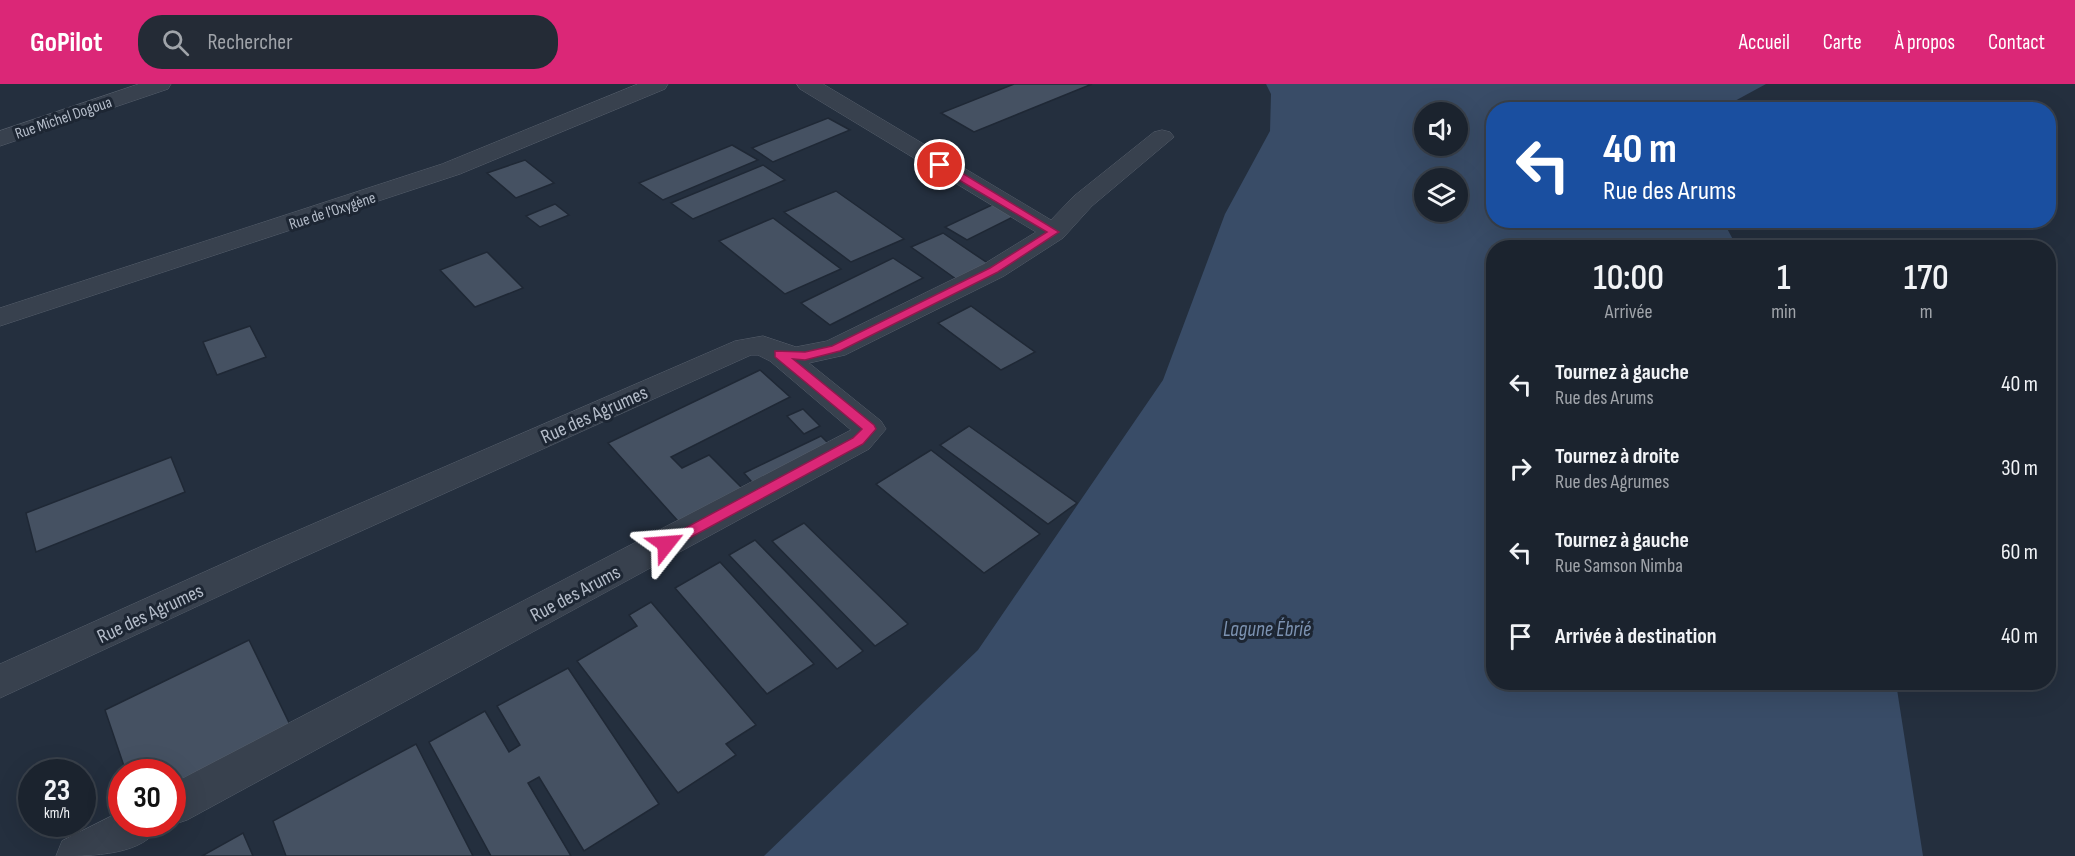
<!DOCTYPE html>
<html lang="fr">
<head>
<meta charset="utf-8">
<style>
  :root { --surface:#1b232e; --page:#242b36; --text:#f1f3f6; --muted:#a0a4aa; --line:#39404a; --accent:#db2777 }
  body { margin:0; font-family:"Sofia Sans Condensed",sans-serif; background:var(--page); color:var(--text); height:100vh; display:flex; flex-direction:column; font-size:22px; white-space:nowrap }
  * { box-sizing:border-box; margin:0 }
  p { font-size:20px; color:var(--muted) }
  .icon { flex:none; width:33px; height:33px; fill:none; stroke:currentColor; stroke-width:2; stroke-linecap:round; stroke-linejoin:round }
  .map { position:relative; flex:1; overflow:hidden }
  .panel { position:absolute; left:1486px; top:156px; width:570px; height:450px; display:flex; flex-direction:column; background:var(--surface); border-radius:24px; box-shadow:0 6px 24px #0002,0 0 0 2px var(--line) }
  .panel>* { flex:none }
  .top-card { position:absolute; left:1486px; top:18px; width:570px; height:126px; border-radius:24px; box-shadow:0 6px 24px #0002,0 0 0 2px var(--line); background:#1a4fa0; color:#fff; overflow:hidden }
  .controls { position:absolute; left:1414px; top:18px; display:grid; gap:12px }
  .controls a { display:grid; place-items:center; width:54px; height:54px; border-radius:50%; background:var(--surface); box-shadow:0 6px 24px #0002,0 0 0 2px var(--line); font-size:30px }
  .speed { position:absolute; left:18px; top:675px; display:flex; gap:12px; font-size:30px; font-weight:700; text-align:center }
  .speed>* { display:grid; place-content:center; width:78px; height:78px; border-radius:50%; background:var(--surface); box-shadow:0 6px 24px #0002,0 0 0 2px var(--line); line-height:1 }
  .speed small { font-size:15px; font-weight:400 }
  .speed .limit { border:9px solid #d22; background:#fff; color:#111 }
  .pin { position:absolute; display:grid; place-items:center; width:51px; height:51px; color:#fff; margin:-26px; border:3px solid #fff; border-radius:50%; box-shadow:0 2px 6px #0007 }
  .me { position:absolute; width:66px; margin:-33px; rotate:62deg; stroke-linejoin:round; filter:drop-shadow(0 0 4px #0008) }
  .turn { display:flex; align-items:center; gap:21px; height:126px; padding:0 18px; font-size:27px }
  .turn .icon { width:78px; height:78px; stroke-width:2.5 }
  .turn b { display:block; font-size:42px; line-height:51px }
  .eta { display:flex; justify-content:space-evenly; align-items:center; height:102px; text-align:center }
  .eta b { font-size:36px; font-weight:600; line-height:42px }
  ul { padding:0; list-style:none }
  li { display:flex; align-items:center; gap:18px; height:84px; padding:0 18px }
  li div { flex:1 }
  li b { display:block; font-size:22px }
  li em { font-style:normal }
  header { display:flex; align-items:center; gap:36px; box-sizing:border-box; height:84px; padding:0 30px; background:var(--accent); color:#fff }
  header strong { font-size:28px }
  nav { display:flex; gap:33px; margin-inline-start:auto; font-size:21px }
  .search { width:420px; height:54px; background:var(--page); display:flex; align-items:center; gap:15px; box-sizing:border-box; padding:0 21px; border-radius:24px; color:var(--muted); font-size:22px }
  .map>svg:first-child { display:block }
  .water { fill:#394c67; fill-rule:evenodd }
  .building { fill:#455162; stroke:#1f2835; stroke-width:1.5 }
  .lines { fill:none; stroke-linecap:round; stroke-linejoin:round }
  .minor-casing { stroke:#565f6c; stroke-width:1 }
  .minor { fill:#38414e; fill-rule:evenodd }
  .route { fill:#db2777; stroke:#8e194d; stroke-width:1.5 }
  .labels { text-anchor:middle; stroke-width:6; stroke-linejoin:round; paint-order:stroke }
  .far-street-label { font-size:16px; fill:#b4bcc9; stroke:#1d2633 }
  .street-label { font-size:20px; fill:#b4bcc9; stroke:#1d2633 }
  .water-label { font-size:21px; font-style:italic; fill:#7c92b1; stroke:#1d2633 }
</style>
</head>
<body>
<header>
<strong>GoPilot</strong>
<div class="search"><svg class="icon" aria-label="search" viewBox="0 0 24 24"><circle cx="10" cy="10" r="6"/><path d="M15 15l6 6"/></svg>Rechercher</div>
<nav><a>Accueil</a><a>Carte</a><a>À propos</a><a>Contact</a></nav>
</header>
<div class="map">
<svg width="2075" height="772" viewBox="0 0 2075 772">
  <rect width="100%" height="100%" fill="#242f3e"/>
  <!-- water -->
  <path class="water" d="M1266,0h500l-46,25 -226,1v110l229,1 14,26 -243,1v434l402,1 27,173h-1159l214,-206 185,-270 62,-166 45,-83 1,-37zM1425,28h33v34h-33zM1425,94h33v34h-33z"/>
  <!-- building -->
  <g class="building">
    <path d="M1014,0h78l-118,48 -33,-19z"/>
    <path d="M828,34l22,12 -77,32 -21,-14z"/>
    <path d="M732,61l26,15 -95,40 -24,-17z"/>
    <path d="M525,76l29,23 -38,15 -29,-25z"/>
    <path d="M763,81l22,15 -92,39 -22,-16z"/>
    <path d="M836,107l68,48 -53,23 -67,-50z"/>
    <path d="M996,119l21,12 -50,25 -22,-13z"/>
    <path d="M555,120l14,11 -29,12 -14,-11z"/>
    <path d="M773,134l68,51 -56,25 -66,-53z"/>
    <path d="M943,149l52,35 -32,16 -52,-37z"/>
    <path d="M487,168l36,36 -48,19 -35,-37z"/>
    <path d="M893,174l30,20 -93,47 -29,-22z"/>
    <path d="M971,222l64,46 -34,18 -63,-47z"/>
    <path d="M250,242l16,31 -49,18 -14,-33z"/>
    <path d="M760,286l30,27 -119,60 11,11 27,-13 41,41 -64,34 -78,-87z"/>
    <path d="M803,325l17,17 -16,8 -17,-18z"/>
    <path d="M969,342l108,77 -29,21 -108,-79z"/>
    <path d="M821,352l15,15 -78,38 -14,-16z"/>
    <path d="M931,366l109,84 -56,39 -108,-89z"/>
    <path d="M171,373l14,35 -149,60 -10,-39z"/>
    <path d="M804,439l104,101 -33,22 -103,-105z"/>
    <path d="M755,456l108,111 -26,18 -108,-114z"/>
    <path d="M720,478l94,102 -47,30 -92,-106z"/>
    <path d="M651,518l105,123 -30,19 10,11 -58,38 -101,-132 60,-35 -8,-11z"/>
    <path d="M249,556l45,93 -122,64v-25h-46l-21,-62z"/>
    <path d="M568,584l91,136 -75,47 -45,-74 -11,6 43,73h-80l-62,-114 56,-31 24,41 11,-7 -23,-39z"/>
    <path d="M416,660l57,112h-187l-13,-35z"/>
    <path d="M243,749l10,23h-51z"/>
  </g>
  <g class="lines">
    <!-- minor casing -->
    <g class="minor-casing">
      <g id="minor">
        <path d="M139,0h32l-3,5 -168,57v-15z"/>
        <path d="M638,0h30l-3,5 -205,85 -460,152v-18l442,-144z"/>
        <path d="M797,0h26l228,136 23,-24 80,-64 8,-2 8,2 4,5 -82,69 -29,32 -59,38 -159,79 -36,8 72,58 5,8 -17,20 -682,371 -15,5 -5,-1h5v-40l679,-354 -81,-69 -12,-6h-7l-463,209 -288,134v-34l262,-118 473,-205 28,-5 33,11 31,-6 157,-77 52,-32 -236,-143z"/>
        <path d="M122,727v13h38c-14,32 -69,32 -104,32l6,-15z"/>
      </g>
    </g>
    <!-- minor -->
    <use href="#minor" class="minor"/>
  </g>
  <!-- route -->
  <path class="route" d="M937,78h7l115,70 -61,40 -158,79 -35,9 -12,-1 81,66 2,4 -13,15 -192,104h-10l-2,-4 2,-3 192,-103 9,-9 -87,-72v-6l30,1 27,-6 158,-78 57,-36 -110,-65z"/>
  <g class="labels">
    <!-- far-street labels -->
    <g class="far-street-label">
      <text transform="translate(63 33) rotate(-19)" y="6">Rue Michel Dogoua</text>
      <text transform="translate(332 126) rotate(-18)" y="6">Rue de l'Oxygène</text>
    </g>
    <!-- street labels -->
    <g class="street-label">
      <text transform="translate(594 330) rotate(-24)" y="7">Rue des Agrumes</text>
      <text transform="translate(575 509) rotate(-28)" y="7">Rue des Arums</text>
      <text transform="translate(150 529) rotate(-25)" y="7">Rue des Agrumes</text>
    </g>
    <!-- water labels -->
    <g class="water-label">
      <text x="1267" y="552">Lagune Ébrié</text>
    </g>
  </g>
</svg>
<div class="controls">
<a><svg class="icon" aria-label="sound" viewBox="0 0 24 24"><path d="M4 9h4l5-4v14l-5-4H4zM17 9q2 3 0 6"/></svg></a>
<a><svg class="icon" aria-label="layers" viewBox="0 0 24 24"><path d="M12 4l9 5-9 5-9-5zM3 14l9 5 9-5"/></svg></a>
</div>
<div class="speed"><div>23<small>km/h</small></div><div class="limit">30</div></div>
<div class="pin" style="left:940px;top:81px;background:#d93025"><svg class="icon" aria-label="arrive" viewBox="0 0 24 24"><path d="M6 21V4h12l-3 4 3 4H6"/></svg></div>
<svg class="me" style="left:666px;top:460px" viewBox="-20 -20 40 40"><path d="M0-17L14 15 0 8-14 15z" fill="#db2777" stroke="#fff" stroke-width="4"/></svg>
<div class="top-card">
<div class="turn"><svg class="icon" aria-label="left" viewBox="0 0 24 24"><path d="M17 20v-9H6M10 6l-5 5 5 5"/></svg><div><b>40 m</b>Rue des Arums</div></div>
</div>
<section class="panel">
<div class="eta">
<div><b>10:00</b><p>Arrivée</p></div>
<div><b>1</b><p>min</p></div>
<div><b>170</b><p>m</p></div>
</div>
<ul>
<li><svg class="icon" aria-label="left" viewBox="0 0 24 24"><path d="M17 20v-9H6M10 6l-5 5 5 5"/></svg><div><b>Tournez à gauche</b><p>Rue des Arums</p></div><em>40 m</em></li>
<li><svg class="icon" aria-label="right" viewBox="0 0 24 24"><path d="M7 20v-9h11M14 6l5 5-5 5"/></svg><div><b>Tournez à droite</b><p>Rue des Agrumes</p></div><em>30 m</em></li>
<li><svg class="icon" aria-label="left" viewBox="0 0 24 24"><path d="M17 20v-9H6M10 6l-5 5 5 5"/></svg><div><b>Tournez à gauche</b><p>Rue Samson Nimba</p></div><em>60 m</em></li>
<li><svg class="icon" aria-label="arrive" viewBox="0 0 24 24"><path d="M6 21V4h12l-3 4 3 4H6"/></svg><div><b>Arrivée à destination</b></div><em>40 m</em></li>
</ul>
</section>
</div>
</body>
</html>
